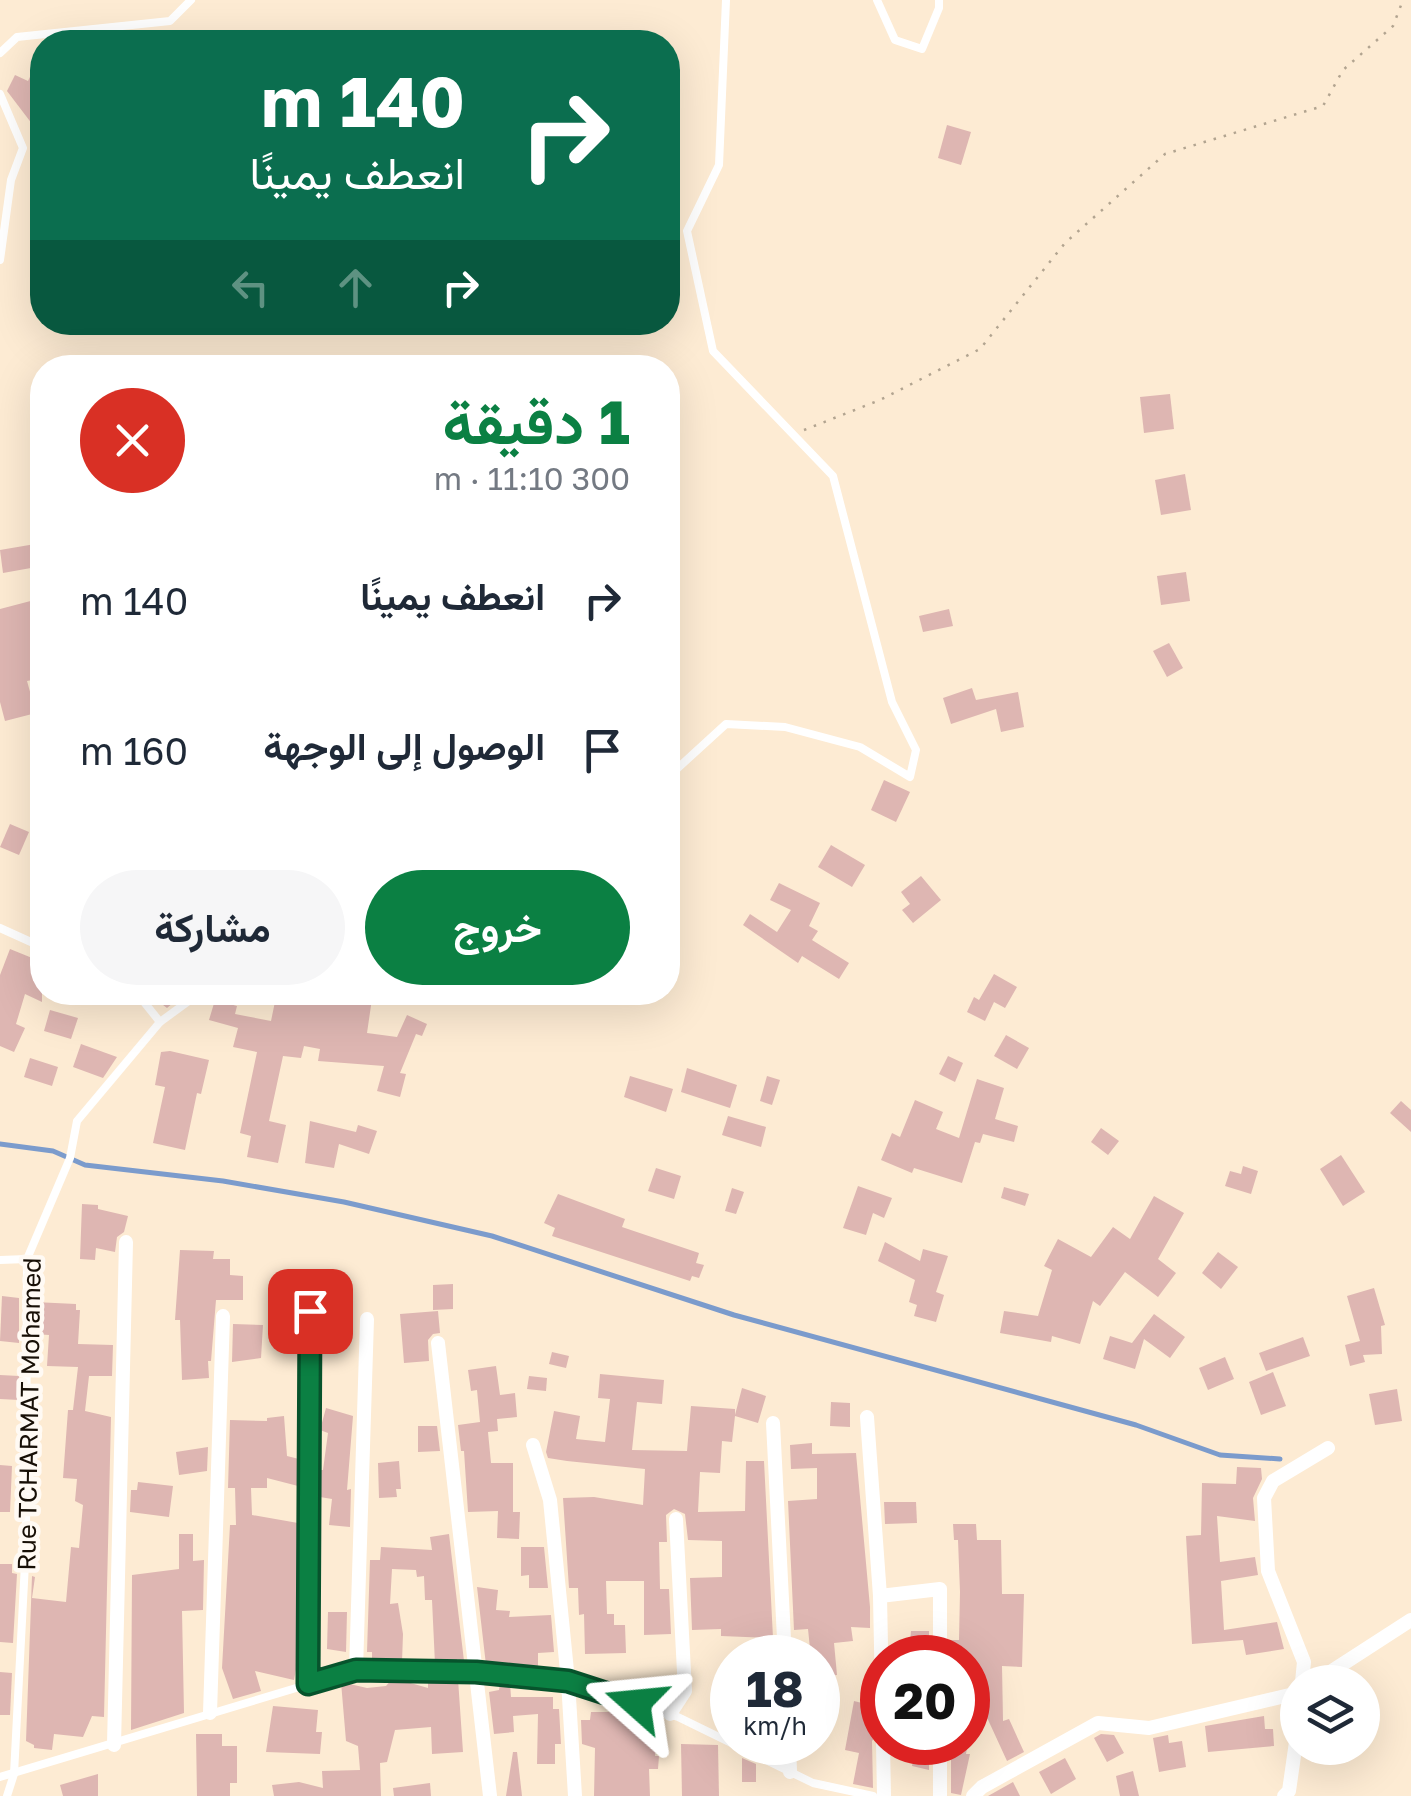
<!DOCTYPE html>
<html lang="ar">
<head>
<meta charset="utf-8">
<style>
  :root { --surface:#fff; --page:#f6f6f7; --text:#1f2937; --muted:#747a83; --accent:#0b8043 }
  body { margin:0; font-family:"Golos Text",Vazirmatn,sans-serif; background:var(--page); color:var(--text); direction:rtl; height:100vh; display:flex; flex-direction:column; font-size:38px; white-space:nowrap }
  * { box-sizing:border-box; margin:0 }
  p { font-size:32px; color:var(--muted) }
  .icon { flex:none; width:55px; height:55px; fill:none; stroke:currentColor; stroke-width:2; stroke-linecap:round; stroke-linejoin:round }
  .map { position:relative; flex:1; overflow:hidden; direction:ltr }
  .side { position:absolute; left:30px; top:355px; width:650px; height:650px; display:flex; flex-direction:column; background:var(--surface); border-radius:40px; box-shadow:0 10px 40px #0002; direction:rtl }
  .side>* { flex:none }
  .banner { position:absolute; left:30px; top:30px; width:650px; height:305px; border-radius:40px; box-shadow:0 10px 40px #0002; direction:rtl; background:#0b6e4f; color:#fff; overflow:hidden }
  .fabs { position:absolute; left:1280px; top:1665px; display:grid; gap:20px }
  .fabs a { display:grid; place-items:center; width:100px; height:100px; border-radius:50%; background:var(--surface); box-shadow:0 10px 40px #0002; font-size:50px }
  .speed { position:absolute; left:710px; top:1635px; display:flex; gap:20px; font-size:50px; font-weight:700; text-align:center }
  .speed>* { display:grid; place-content:center; width:130px; height:130px; border-radius:50%; background:var(--surface); box-shadow:0 10px 40px #0002; line-height:1 }
  .speed small { font-size:25px; font-weight:400 }
  .speed .limit { border:15px solid #d22; background:#fff; color:#111 }
  .pin { position:absolute; display:grid; place-items:center; width:85px; height:85px; color:#fff; margin:-42px; border-radius:20px; box-shadow:0 5px 15px #0006 }
  .me { position:absolute; width:110px; margin:-55px; rotate:288deg; stroke-linejoin:round; filter:drop-shadow(0 0 8px #0008) }
  .turn { display:flex; align-items:center; gap:35px; height:210px; padding:0 50px; font-size:45px }
  .turn .icon { width:130px; height:130px; stroke-width:2.5 }
  .turn b { display:block; font-size:70px; line-height:85px }
  .lanes { display:flex; align-items:center; height:95px; padding:0 50px; background:#0003; justify-content:center; gap:50px; direction:ltr }
  .lanes .off { opacity:.35 }
  .round { display:grid; place-items:center; flex:none; width:105px; height:105px; border-radius:52px; background:var(--page) }
  .overview { display:flex; align-items:center; justify-content:space-between; height:170px; padding:0 50px }
  h1 { font-size:60px; font-weight:700; line-height:75px; color:var(--accent) }
  .primary-button { display:flex; gap:20px; margin-top:auto; padding:20px 50px }
  .primary-button a { flex:1; height:115px; border-radius:60px; background:var(--accent); color:#fff; font-size:40px; font-weight:700; line-height:115px; text-align:center }
  .primary-button a+a { background:var(--page); color:var(--text) }
  ul { padding:0; list-style:none }
  li { display:flex; align-items:center; gap:30px; height:150px; padding:0 50px }
  li div { flex:1 }
  li b { display:block; font-size:38px }
  li em { font-style:normal }
  .map>svg:first-child { display:block }
  .lines { fill:none; stroke-linecap:round; stroke-linejoin:round }
  .stream { stroke:#7b9bcc; stroke-width:5 }
  .building { fill:#deb6b2 }
  .path { stroke:#b2a490; stroke-width:2.5; stroke-dasharray:2.5 8; stroke-linecap:butt }
  .lane { stroke:#fff; stroke-width:8 }
  .street { stroke:#fff; stroke-width:14 }
  .route-casing { stroke:#07532c; stroke-width:25 }
  .route { stroke:#0b8043; stroke-width:18 }
  .labels { text-anchor:middle; stroke-width:9; stroke-linejoin:round; paint-order:stroke }
  .street-label { font-size:25px; fill:#170f06; stroke:#fffaf4 }
</style>
</head>
<body>
<div class="map">
<svg width="1411" height="1796" viewBox="0 0 1411 1796">
  <rect width="100%" height="100%" fill="#fdebd3"/>
  <g class="lines">
    <!-- stream -->
    <path class="stream" d="M0,1144l53,7 32,14 138,16 121,21 148,34 242,79 402,110 84,30 60,4"/>
  </g>
  <!-- building -->
  <g class="building">
    <path d="M42,52v85l-35,-46 8,-16 13,6z"/>
    <path d="M947,125l24,7 -10,33 -23,-7z"/>
    <path d="M1170,394l4,35 -30,4 -4,-36z"/>
    <path d="M1185,474l6,36 -30,5 -6,-35z"/>
    <path d="M41,543l1,23 -39,7 -3,-23z"/>
    <path d="M1186,572l4,29 -29,4 -4,-29z"/>
    <path d="M42,598v80l-15,3 9,32 -31,8 -5,-19v-93z"/>
    <path d="M949,609l4,17 -30,6 -4,-16z"/>
    <path d="M1169,643l14,25 -16,9 -14,-26z"/>
    <path d="M972,688l4,12 42,-8 6,35 -23,5 -5,-23 -45,15 -8,-26z"/>
    <path d="M884,780l26,12 -14,30 -25,-12z"/>
    <path d="M10,824l19,8 -10,23 -19,-8z"/>
    <path d="M831,845l34,20 -13,22 -34,-20z"/>
    <path d="M921,876l20,24 -28,23 -11,-13 8,-6 -9,-12z"/>
    <path d="M779,883l41,20 -11,23 9,5 -6,9 37,23 -10,16 -37,-23 -4,7 -55,-38 7,-11 27,18 14,-22 -21,-10z"/>
    <path d="M10,949l32,13v40l-17,-8 -9,30 9,4 -11,24 -14,-6v-71z"/>
    <path d="M994,974l23,13 -12,21 -11,-6 -9,19 -18,-9 7,-15 5,3z"/>
    <path d="M146,992h40l-19,16z"/>
    <path d="M277,992h96l-6,41 30,4 10,-22 20,9 -5,12 -6,-2 -16,39 6,1 -6,23 -23,-6 7,-25 -66,-5 2,-12 -16,-3 -3,12 -18,-2 -14,65 17,4 -8,38 -31,-6 4,-21 -11,-3 17,-81 -24,-5 5,-19 -29,-8 6,-20 22,6 -2,8 36,7z"/>
    <path d="M50,1010l28,8 -7,21 -27,-8z"/>
    <path d="M1006,1035l23,13 -12,21 -23,-13z"/>
    <path d="M81,1044l36,13 -14,21 -30,-11z"/>
    <path d="M170,1051l39,9 -8,34 -4,-1 -12,57 -32,-7 12,-56 -10,-2 6,-33z"/>
    <path d="M948,1056l15,7 -8,19 -16,-8z"/>
    <path d="M30,1058l28,9 -6,19 -28,-9z"/>
    <path d="M687,1068l50,17 -7,23 -49,-16z"/>
    <path d="M630,1076l43,13 -7,23 -42,-15z"/>
    <path d="M767,1076l13,4 -8,25 -12,-4z"/>
    <path d="M977,1079l27,9 -9,31 23,7 -4,16 -31,-8 -3,9 -5,-1 -13,41 -48,-15 -2,5 -31,-13 11,-27 8,4 15,-37 28,12 -7,17 23,9z"/>
    <path d="M1401,1101l10,9v22l-21,-19z"/>
    <path d="M728,1116l38,11 -5,20 -39,-12z"/>
    <path d="M310,1121l46,11 2,-7 19,6 -8,23 -30,-10 -5,24 -29,-5z"/>
    <path d="M1101,1128l18,13 -11,14 -17,-13z"/>
    <path d="M1341,1155l24,37 -22,14 -23,-37z"/>
    <path d="M1243,1166l15,5 -7,23 -26,-8 5,-15 11,3z"/>
    <path d="M656,1168l25,8 -7,23 -26,-8z"/>
    <path d="M858,1186l34,12 -8,20 -11,-5 -7,22 -23,-7z"/>
    <path d="M1004,1187l25,7 -4,12 -24,-8z"/>
    <path d="M732,1188l12,4 -8,22 -11,-3z"/>
    <path d="M558,1194l67,25 -3,8 77,26 -3,10 8,2 -5,13 -7,-2 -2,5 -138,-45 3,-8 -11,-5z"/>
    <path d="M1154,1196l30,17 -26,46 18,14 -18,24 -33,-25 -25,34 -7,-5 -13,43 -28,-8 -1,6 -51,-9 4,-22 34,5 14,-46 -8,-4 14,-27 33,18 22,-30 17,12z"/>
    <path d="M82,1204l16,1v4l30,7 -4,16 -7,5 -2,15 -19,-4 -1,12 -15,-1z"/>
    <path d="M885,1242l35,19 3,-12 25,7 -12,36 8,3 -8,27 -22,-6 3,-11 -8,-3 6,-22 -37,-19z"/>
    <path d="M180,1250l34,1 -1,8h17v16l13,1v24h-27l-5,61h-3l1,17 -27,2 -2,-60h-5z"/>
    <path d="M1218,1252l20,15 -17,22 -19,-16z"/>
    <path d="M453,1284v25l-20,1v-25z"/>
    <path d="M1374,1288l11,37 -4,1 1,28 -19,1 2,7 -15,4 -5,-21 15,-4 -13,-45z"/>
    <path d="M2,1296l17,2v45l-19,-2z"/>
    <path d="M34,1302l42,2v6h4l-2,34 35,1 -1,31h-23l-4,35 26,6 -7,300 -12,-1 -9,21 -29,-3 -2,16 -18,-2v-3l-8,-4 6,-165 3,1 -3,21 34,4 5,-55 8,1 4,-43 -8,-4 2,-22 -14,-1 5,-68h5l5,-43 -31,-1 2,-31 -15,-1z"/>
    <path d="M332,1304l15,4 -7,29 -13,-4z"/>
    <path d="M438,1311l2,22 -7,1 -5,6 1,21 -25,2 -4,-49z"/>
    <path d="M1154,1314l31,23 -15,21 -26,-19 -9,30 -32,-10 7,-23 22,7z"/>
    <path d="M233,1324l30,1 -2,33 -29,4z"/>
    <path d="M1303,1337l7,19 -44,15 -7,-18z"/>
    <path d="M552,1352l17,4 -3,12 -17,-4z"/>
    <path d="M1225,1357l9,22 -26,11 -9,-22z"/>
    <path d="M496,1366l4,29 15,-2 2,24 -20,2 1,12 -10,1 3,31h22v49h7l-1,27 -22,-1 1,-27 -30,1 -4,-61h-3l-3,-26 22,-3 -3,-32 -6,1 -3,-21z"/>
    <path d="M1273,1372l13,34 -25,9 -12,-33z"/>
    <path d="M600,1374l64,6 -2,24 -25,-2 -5,48 55,1 4,-45 44,3v6l7,-27 24,8 -8,27 -23,-7 -3,26 -10,-1 -2,32 -20,-1 -2,40 47,-1 1,-50h18l9,177 -52,-2v-7l-29,1 -2,-52 32,-1v-36l-34,-1 -3,-26 -11,-5 -8,6 1,27h-8l1,47h9l2,45 -27,1v-54h-38l1,33h7v11h11l1,28 -41,1 -1,-40 -5,1 -1,-27h-9l-6,-90 31,-1 49,8 2,-36 -78,-8 -19,-3 -2,-6 8,-41 26,5 -4,23 29,3 5,-43 -12,-1z"/>
    <path d="M0,1375l19,1v24l-19,-1z"/>
    <path d="M529,1376l18,2 -1,13 -19,-2z"/>
    <path d="M1397,1389l5,32 -27,4 -6,-31z"/>
    <path d="M831,1402l19,1v24l-20,-1z"/>
    <path d="M326,1408l27,8 -6,74 4,-1 -1,38 -21,-2 3,-26 -12,-2v-27h3l5,-37 -8,-3z"/>
    <path d="M284,1416l3,40 12,3 -1,27 -31,-8v10h-16l1,27 46,8 -1,141 -3,16 -39,-9 6,20 -28,8 -11,-31 8,-143h6l-1,-37h-7l2,-68 37,1v-3z"/>
    <path d="M418,1426h19l3,25 -22,1z"/>
    <path d="M812,1443v11l44,-1 14,154v21l-19,-1 2,14 -19,2 3,32 -19,2v-19h-7l-3,-29 -14,1 -6,-129 29,-2v-31l-26,1 -1,-24z"/>
    <path d="M208,1447l-1,24 -28,4 -3,-23z"/>
    <path d="M399,1461l2,28h-5l1,8 -18,1 -1,-35z"/>
    <path d="M0,1465l12,1 -2,46h-10z"/>
    <path d="M1237,1467l24,1 1,11 -9,19 2,23 -38,-5 3,46 35,-5 3,18 -37,6 3,49 53,-8 7,27 -38,6 -3,-15 -51,4 -6,-108 15,-1 1,-52 34,1z"/>
    <path d="M138,1482l35,4 -4,31 -39,-5 1,-22h6z"/>
    <path d="M884,1502h32l1,21 -32,1z"/>
    <path d="M953,1524h23l1,16h24l1,54h22l-2,73 -20,-1 1,55 6,-2 15,33 -17,9 -23,-50 -1,-41 -15,-1v-11h-17v-18h8l1,-48 -2,-52h-4z"/>
    <path d="M179,1534h14v27l11,-1 -1,50 -21,1 2,102 -53,17 1,-155 47,-6z"/>
    <path d="M449,1534l15,127 -7,-2v5h-22l-3,-64h-7l-1,-24 -7,1 -1,-7 -24,-1 -2,35 8,-1 5,31 -1,28h-30v-10h-5l3,-92h10l1,-13 51,3 -2,-13z"/>
    <path d="M521,1547h23l4,41h-19v-13l-8,1z"/>
    <path d="M0,1564h12v9l5,1 -4,69 -13,-1z"/>
    <path d="M477,1587l21,3 -2,20 14,1 -1,6 42,-2 3,37 -16,1v17l-52,-5z"/>
    <path d="M328,1612h19l-1,40 -19,-3z"/>
    <path d="M911,1631h18v27h-31v-16h12z"/>
    <path d="M0,1672l12,1 -2,42h-10z"/>
    <path d="M393,1678l35,10v-9h30l5,73 -31,2 -1,-27 -36,3 -8,32 -7,1 1,33h-107l-2,-11 27,-3 24,6 -1,-17 38,-1 -2,-24 -12,-5 -5,-59 26,6 19,-2z"/>
    <path d="M500,1682l10,1 1,14h42v12h6l2,35h-6v20h-18l1,-50 -25,2 1,16 -20,2 -5,-42 10,-2z"/>
    <path d="M854,1701l28,7v24l-5,2 -5,7 1,47 -20,-4 6,-31 -14,-3z"/>
    <path d="M273,1706l45,4 -2,22h6l-2,22 -54,-2z"/>
    <path d="M624,1710l35,9 -4,37h4l-1,13h-9l1,27h-56l1,-48 -13,-4 -1,-24h9l1,-8h33z"/>
    <path d="M1264,1716l1,13h8l1,17 -66,6 -3,-26z"/>
    <path d="M196,1734h26v12h15v37h-7v13h-33z"/>
    <path d="M1101,1734l13,1 10,18 -17,9 -13,-24z"/>
    <path d="M1168,1735l1,8 13,-2 4,26 -27,5 -6,-34z"/>
    <path d="M917,1742h12v28l-17,-4z"/>
    <path d="M951,1742h17l-2,12h4l-9,41 -10,-2z"/>
    <path d="M681,1744l37,1 1,51h-37z"/>
    <path d="M513,1752h4l5,44h-16z"/>
    <path d="M742,1758l14,6v18h-14z"/>
    <path d="M1065,1758l11,21 -25,15 -12,-22z"/>
    <path d="M1133,1771l6,25h-19l-4,-20z"/>
    <path d="M98,1774v22h-35l-3,-11z"/>
    <path d="M1013,1782l7,14h-32z"/>
    <path d="M430,1783l1,13h-37l-1,-8z"/>
  </g>
  <g class="lines">
    <!-- path -->
    <path class="path" d="M804,430l76,-30 100,-51 85,-106 100,-89 158,-48 20,-36 50,-44 10,-26"/>
    <!-- lane -->
    <g class="lane">
      <path d="M877,0l18,40 27,9 17,-41v-8"/>
      <path d="M0,53l17,-16 153,-16 21,-21"/>
      <path d="M0,94l23,54 -12,32 -11,80"/>
      <path d="M668,777l58,-53 59,3 75,20 50,30 6,-27 -24,-48 -59,-226 -120,-125 -26,-120 32,-66 7,-165"/>
      <path d="M0,928l42,19"/>
      <path d="M160,1022l41,-30"/>
      <path d="M0,1260l27,-1"/>
      <path d="M0,1777l356,-107 120,2 92,9 110,36 135,66 60,13"/>
      <path d="M7,1796l7,-22 12,-230 1,-285 43,-101 7,-37 83,-99 -24,-30"/>
    </g>
    <!-- street -->
    <g class="street">
      <path d="M438,1343l52,453"/>
      <path d="M867,1417l13,179 2,102"/>
      <path d="M773,1423l12,235"/>
      <path d="M533,1445l17,55 18,181 7,115"/>
      <path d="M880,1596l60,-7v69"/>
      <path d="M356,1670l11,-351"/>
      <path d="M1302,1682l2,-20 -36,-91 -4,-73 9,-17 55,-33"/>
      <path d="M1315,1682l96,-62"/>
      <path d="M308,1684l2,-373"/>
      <path d="M210,1713l13,-397"/>
      <path d="M670,1714l15,-23 -9,-172"/>
      <path d="M789,1742l1,30"/>
      <path d="M883,1742l1,54"/>
      <path d="M114,1745l12,-503"/>
      <path d="M940,1796v-54"/>
      <path d="M973,1796l9,-9 116,-64 51,5 149,-35"/>
      <path d="M1284,1796l5,-5 9,-63"/>
    </g>
  </g>
  <g class="lines">
    <!-- route casing -->
    <g class="route-casing">
      <path id="route" d="M310,1311l-2,373 48,-14 120,2 92,9 68,22"/>
    </g>
    <!-- route -->
    <use href="#route" class="route"/>
  </g>
  <g class="labels">
    <!-- street labels -->
    <g class="street-label">
      <text transform="translate(29 1414) rotate(-89)" y="9">Rue TCHARMAT Mohamed</text>
    </g>
  </g>
</svg>
<div class="fabs">
<a><svg class="icon" aria-label="layers" viewBox="0 0 24 24"><path d="M12 4l9 5-9 5-9-5zM3 14l9 5 9-5"/></svg></a>
</div>
<div class="speed"><div>18<small>km/h</small></div><div class="limit">20</div></div>
<div class="pin" style="left:310px;top:1311px;background:#d93025"><svg class="icon" aria-label="arrive" viewBox="0 0 24 24"><path d="M6 21V4h12l-3 4 3 4H6"/></svg></div>
<svg class="me" style="left:636px;top:1703px" viewBox="-20 -20 40 40"><path d="M0-17L14 15 0 8-14 15z" fill="#0b8043" stroke="#fff" stroke-width="4"/></svg>
<div class="banner">
<div class="turn"><svg class="icon" aria-label="right" viewBox="0 0 24 24"><path d="M7 20v-9h11M14 6l5 5-5 5"/></svg><div><b>140 m</b>انعطف يمينًا</div></div>
<div class="lanes"><svg class="icon off" aria-label="left" viewBox="0 0 24 24"><path d="M17 20v-9H6M10 6l-5 5 5 5"/></svg><svg class="icon off" aria-label="ahead" viewBox="0 0 24 24"><path d="M12 20V5M6 11l6-6 6 6"/></svg><svg class="icon" aria-label="right" viewBox="0 0 24 24"><path d="M7 20v-9h11M14 6l5 5-5 5"/></svg></div>
</div>
<section class="side">
<div class="overview"><div><h1>1 دقيقة</h1><p>300 m · 11:10</p></div><a class="round" style="background:#d93025;color:#fff"><svg class="icon" aria-label="close" viewBox="0 0 24 24"><path d="M6 6l12 12M18 6L6 18"/></svg></a></div>
<ul>
<li><svg class="icon" aria-label="right" viewBox="0 0 24 24"><path d="M7 20v-9h11M14 6l5 5-5 5"/></svg><div><b>انعطف يمينًا</b></div><em>140 m</em></li>
<li><svg class="icon" aria-label="arrive" viewBox="0 0 24 24"><path d="M6 21V4h12l-3 4 3 4H6"/></svg><div><b>الوصول إلى الوجهة</b></div><em>160 m</em></li>
</ul>
<div class="primary-button"><a>خروج</a><a>مشاركة</a></div>
</section>
</div>
</body>
</html>
